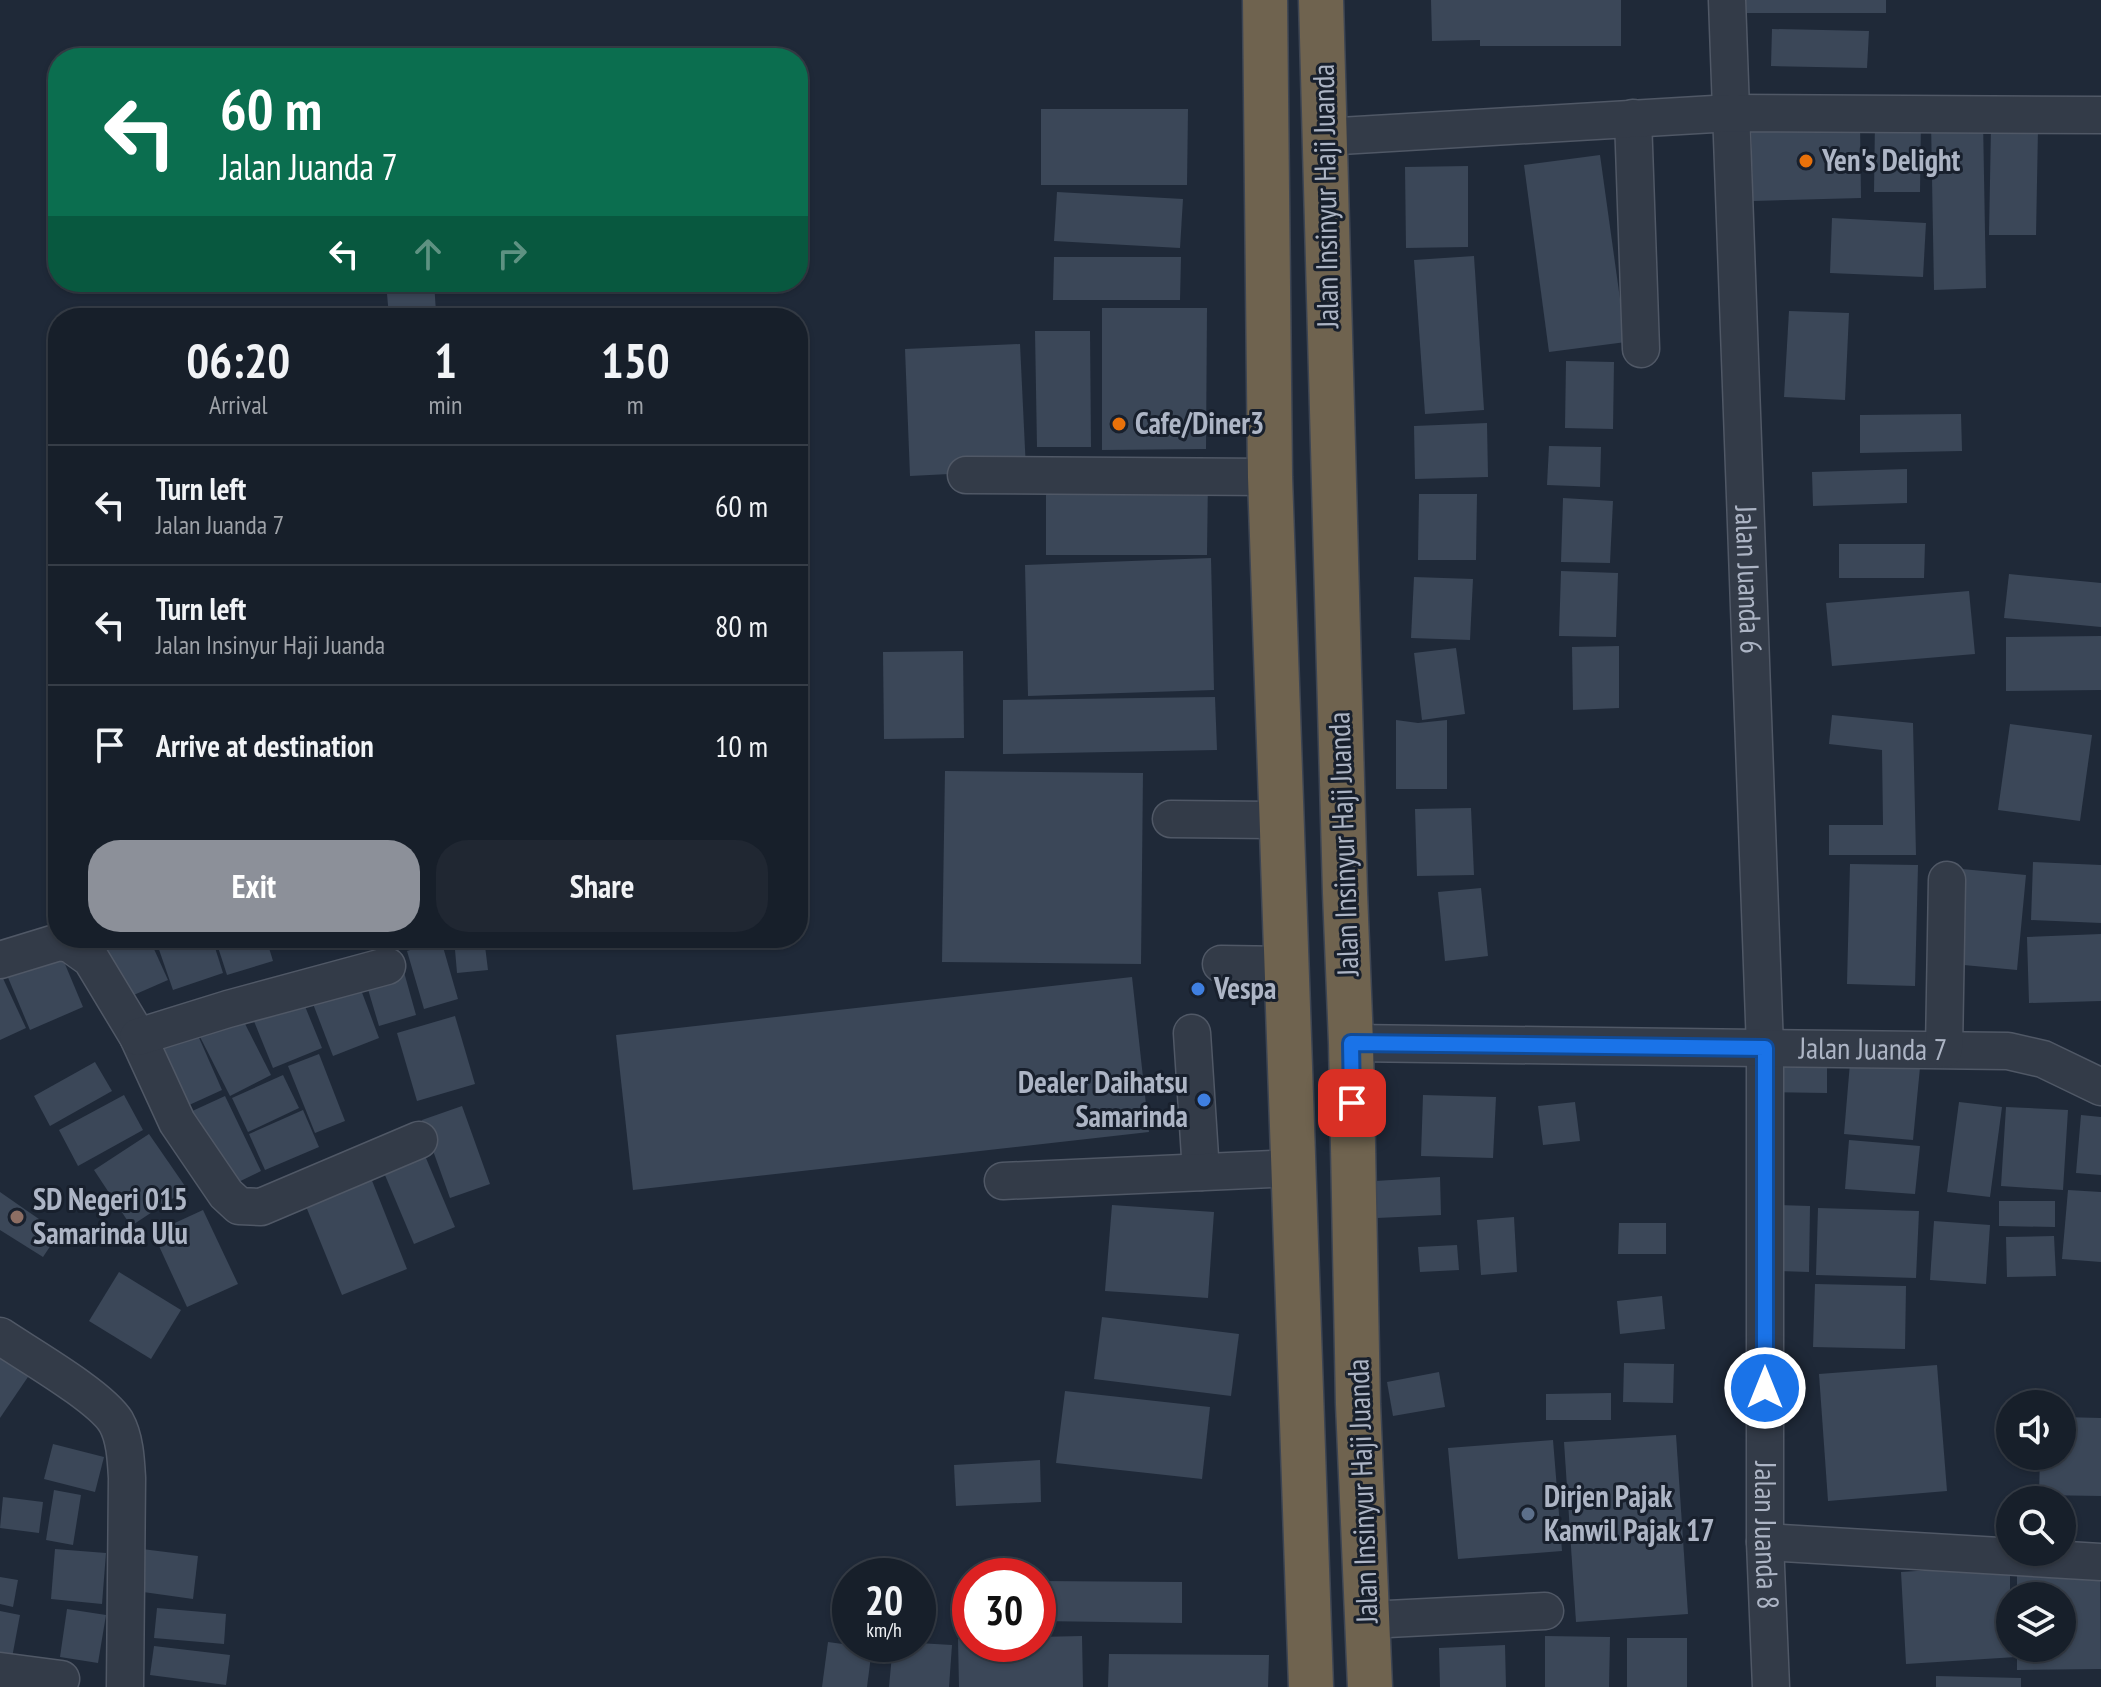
<!DOCTYPE html>
<html lang="en">
<head>
<meta charset="utf-8">
<style>
  :root { --surface:#171f2a; --page:#202732; --text:#f1f3f6; --muted:#9ea2a8; --line:#363d47; --accent:#8c9099 }
  body { margin:0; font-family:"PT Sans Narrow",sans-serif; background:var(--page); color:var(--text); height:100vh; display:flex; flex-direction:column; font-size:30px; white-space:nowrap }
  * { box-sizing:border-box; margin:0 }
  p { font-size:26px; color:var(--muted) }
  .icon { flex:none; width:44px; height:44px; fill:none; stroke:currentColor; stroke-width:2; stroke-linecap:round; stroke-linejoin:round }
  .map { position:relative; flex:1; overflow:hidden }
  .panel { position:absolute; left:48px; top:308px; width:760px; height:640px; display:flex; flex-direction:column; background:var(--surface); border-radius:32px; box-shadow:0 2px 6px #0004,0 0 0 2px var(--line) }
  .panel>* { flex:none }
  .guide { position:absolute; left:48px; top:48px; width:760px; height:244px; border-radius:32px; box-shadow:0 2px 6px #0004,0 0 0 2px var(--line); background:#0b6e4f; color:#fff; overflow:hidden }
  .buttons { position:absolute; left:1996px; top:1390px; display:grid; gap:16px }
  .buttons a { display:grid; place-items:center; width:80px; height:80px; border-radius:50%; background:var(--surface); box-shadow:0 2px 6px #0004,0 0 0 2px var(--line); font-size:40px }
  .speed { position:absolute; left:832px; top:1558px; display:flex; gap:16px; font-size:40px; font-weight:700; text-align:center }
  .speed>* { display:grid; place-content:center; width:104px; height:104px; border-radius:50%; background:var(--surface); box-shadow:0 2px 6px #0004,0 0 0 2px var(--line); line-height:1 }
  .speed small { font-size:20px; font-weight:400 }
  .speed .limit { border:12px solid #d22; background:#fff; color:#111 }
  .pin { position:absolute; display:grid; place-items:center; width:68px; height:68px; color:#fff; margin:-34px; border-radius:16px; box-shadow:0 4px 12px #0006 }
  .me { position:absolute; width:88px; margin:-44px; rotate:0deg; stroke-linejoin:round; filter:drop-shadow(0 0 6px #0008) }
  .turn { display:flex; align-items:center; gap:28px; height:168px; padding:0 40px; font-size:36px }
  .turn .icon { width:104px; height:104px; stroke-width:2.5 }
  .turn b { display:block; font-size:56px; line-height:68px }
  .lanes { display:flex; align-items:center; height:76px; padding:0 40px; background:#0003; justify-content:center; gap:40px; direction:ltr }
  .lanes .off { opacity:.35 }
  .eta { display:flex; justify-content:space-evenly; align-items:center; height:136px; text-align:center }
  .eta b { font-size:48px; font-weight:700; line-height:56px }
  .primary-button { display:flex; gap:16px; margin-top:auto; padding:16px 40px }
  .primary-button a { flex:1; height:92px; border-radius:32px; background:var(--accent); color:#fff; font-size:32px; font-weight:700; line-height:92px; text-align:center }
  .primary-button a+a { background:var(--page); color:var(--text) }
  ul { padding:0; list-style:none }
  li { display:flex; align-items:center; gap:24px; height:120px; padding:0 40px; border-top:2px solid var(--line) }
  li div { flex:1 }
  li b { display:block; font-size:30px }
  li em { font-style:normal }
  .map>svg:first-child { display:block }
  .building { fill:#3b4758 }
  .lines { fill:none; stroke-linecap:round; stroke-linejoin:round }
  .minor-casing { stroke:#505866; stroke-width:39 }
  .highway-casing { stroke:#3d4553; stroke-width:47 }
  .minor { stroke:#333b48; stroke-width:36 }
  .highway { stroke:#6f634f; stroke-width:44 }
  .route-casing { stroke:#114b97; stroke-width:20 }
  .route { stroke:#1a73e8; stroke-width:14 }
  .food-dot { fill:#e8710a; stroke:#18202d; stroke-width:3 }
  .shop-dot { fill:#3f7fe0; stroke:#18202d; stroke-width:3 }
  .education-dot { fill:#8d6e63; stroke:#18202d; stroke-width:3 }
  .service-dot { fill:#5c6f8a; stroke:#18202d; stroke-width:3 }
  .labels { text-anchor:middle; stroke-width:6; stroke-linejoin:round; paint-order:stroke }
  .poi-label { font-size:30px; font-weight:bold; fill:#adb5c5; stroke:#18202d; text-anchor:start }
  .street-label { font-size:30px; fill:#adb5c5; stroke:#18202d }
</style>
</head>
<body>
<div class="map">
<svg width="2101" height="1687" viewBox="0 0 2101 1687">
  <rect width="100%" height="100%" fill="#1f2938"/>
  <!-- building -->
  <g class="building">
    <path d="M1431,0h190v46h-141v-6l-48,1z"/>
    <rect x="1744" y="0" width="142" height="13"/>
    <path d="M1772,29l97,2 -2,37 -96,-2z"/>
    <path d="M1041,109h147l-1,76h-146z"/>
    <path d="M1875,120h46l-1,72h-46z"/>
    <path d="M1983,120l3,168 -52,2 -3,-169z"/>
    <path d="M1860,122l1,76 -108,3 -2,-76z"/>
    <path d="M1991,127l47,1 -2,107h-47z"/>
    <path d="M1600,155l26,187 -77,10 -25,-187z"/>
    <path d="M1468,166v81l-62,1 -1,-81z"/>
    <path d="M1057,192l126,7 -3,49 -126,-7z"/>
    <path d="M1832,218l94,5 -3,54 -93,-4z"/>
    <path d="M1474,256l10,154 -59,4 -11,-154z"/>
    <path d="M1054,257h127l-1,43h-127z"/>
    <path d="M386,282h48l2,30 -47,5z"/>
    <path d="M1102,308h105l-1,141 -104,1z"/>
    <path d="M1789,311l60,2 -4,87 -61,-3z"/>
    <path d="M1035,331h55l1,116h-54z"/>
    <path d="M1020,344l6,126 -116,6 -5,-127z"/>
    <path d="M1566,361l48,1 -1,67 -48,-1z"/>
    <path d="M1961,414l1,37 -102,2v-38z"/>
    <path d="M1487,423l1,54 -73,2 -1,-53z"/>
    <path d="M1549,446l52,1 -1,40 -53,-2z"/>
    <path d="M1907,469v34l-94,3 -1,-34z"/>
    <path d="M1046,477h162l-1,78h-161z"/>
    <path d="M1419,494h58l-1,66h-58z"/>
    <path d="M1563,498l50,3 -3,62 -49,-1z"/>
    <path d="M1839,544h86l-1,34h-85z"/>
    <path d="M1211,558l3,132 -186,6 -3,-131z"/>
    <path d="M1561,571l57,2 -2,64 -57,-1z"/>
    <path d="M2009,574l92,9v44l-97,-9z"/>
    <path d="M1414,577l59,2 -3,61 -59,-2z"/>
    <path d="M1969,591l6,63 -143,12 -6,-63z"/>
    <path d="M2101,636v54l-95,1v-54z"/>
    <path d="M1619,646v62l-46,2 -1,-63z"/>
    <path d="M1456,648l9,66 -43,6 -8,-67z"/>
    <path d="M963,651l1,87 -80,1 -1,-87z"/>
    <path d="M1215,697l2,53 -214,4v-54z"/>
    <path d="M1832,715l81,8 3,132h-87v-30h54l-1,-75 -53,-6z"/>
    <path d="M1396,720l22,3 29,-3v69h-51z"/>
    <path d="M2010,724l82,11 -12,86 -82,-11z"/>
    <path d="M945,771l198,2 -2,191 -199,-2z"/>
    <path d="M1471,808l3,67 -57,1 -2,-67z"/>
    <path d="M2033,862l68,3v58l-70,-3z"/>
    <path d="M1850,864l68,1 -3,121 -68,-2z"/>
    <path d="M1962,869l64,6 -9,95 -64,-6z"/>
    <path d="M1481,888l7,68 -43,5 -7,-69z"/>
    <path d="M2101,934v67l-72,2 -2,-66z"/>
    <path d="M93,938h56l19,42 -48,21z"/>
    <path d="M155,938h57l11,35 -50,17z"/>
    <path d="M215,938h51l7,23 -46,14z"/>
    <path d="M454,938h30l4,32 -31,3z"/>
    <path d="M441,940l17,59 -34,10 -17,-58z"/>
    <path d="M57,945l26,62 -53,23 -26,-62z"/>
    <path d="M402,965l14,50 -37,11 -15,-50z"/>
    <path d="M0,972l26,56 -26,12z"/>
    <path d="M1132,977l17,155 -516,58 -17,-155z"/>
    <path d="M357,979l22,59 -46,18 -23,-60z"/>
    <path d="M300,994l22,54 -49,20 -22,-54z"/>
    <path d="M237,1008l34,67 -41,21 -34,-67z"/>
    <path d="M455,1016l20,68 -58,17 -20,-68z"/>
    <path d="M193,1024l29,66 -46,21 -30,-66z"/>
    <path d="M1772,1051h55v42l-56,-1z"/>
    <path d="M1851,1051l70,6 -8,83 -69,-6z"/>
    <path d="M319,1054l26,67 -30,12 -27,-67z"/>
    <path d="M95,1062l17,29 -62,35 -16,-30z"/>
    <path d="M283,1075l16,33 -51,24 -16,-34z"/>
    <path d="M124,1095l19,35 -65,36 -19,-36z"/>
    <path d="M1423,1095l73,2 -3,61 -72,-2z"/>
    <path d="M225,1096l36,75 -37,18 -36,-76z"/>
    <path d="M1575,1102l5,39 -37,4 -5,-39z"/>
    <path d="M1959,1102l43,5 -12,90 -43,-5z"/>
    <path d="M462,1106l28,78 -40,14 -28,-78z"/>
    <path d="M2006,1107l62,3 -5,80 -62,-4z"/>
    <path d="M303,1110l16,37 -54,23 -16,-36z"/>
    <path d="M2081,1115l20,2v58l-25,-2z"/>
    <path d="M149,1134l38,55 -56,37 -37,-56z"/>
    <path d="M1849,1140l71,6 -5,48 -70,-5z"/>
    <path d="M423,1151l32,76 -41,17 -32,-76z"/>
    <path d="M369,1173l38,96 -65,26 -39,-96z"/>
    <path d="M1440,1177l1,38 -64,3 -2,-37z"/>
    <path d="M2068,1190l33,2v70l-39,-3z"/>
    <path d="M0,1192l59,41 -16,24 -43,-27z"/>
    <path d="M1999,1201h56v26l-56,-1z"/>
    <path d="M1112,1205l102,7 -6,86 -103,-7z"/>
    <path d="M1778,1205l32,1 -1,66 -32,-1z"/>
    <path d="M1818,1208l101,3 -3,67 -100,-3z"/>
    <path d="M203,1210l35,74 -51,23 -34,-74z"/>
    <path d="M1514,1217l3,55 -36,3 -4,-55z"/>
    <path d="M1934,1221l56,4 -4,59 -56,-4z"/>
    <path d="M1619,1223h47v31h-48z"/>
    <path d="M2054,1236l2,40 -49,1 -1,-40z"/>
    <path d="M1457,1245l2,25 -39,2 -2,-25z"/>
    <path d="M119,1272l62,38 -30,49 -62,-38z"/>
    <path d="M1815,1284l91,2 -1,63 -92,-2z"/>
    <path d="M1662,1296l3,33 -45,5 -3,-33z"/>
    <path d="M1102,1317l137,17 -8,62 -137,-17z"/>
    <path d="M0,1349l32,22 -32,47z"/>
    <path d="M1624,1363l50,1 -1,39 -50,-1z"/>
    <path d="M1937,1365l10,126 -119,10 -9,-127z"/>
    <path d="M1439,1372l6,35 -52,9 -6,-34z"/>
    <path d="M1065,1391l145,16 -8,72 -146,-16z"/>
    <path d="M1611,1393v27h-65v-26z"/>
    <path d="M2062,1417l39,1v78l-62,-1 1,-39h22z"/>
    <path d="M1676,1435l12,179 -112,8 -12,-180z"/>
    <path d="M1553,1440l9,111 -104,8 -10,-111z"/>
    <path d="M53,1444l51,13 -9,35 -51,-13z"/>
    <path d="M1040,1460l1,42 -85,4 -2,-41z"/>
    <path d="M54,1490l27,5 -8,50 -27,-5z"/>
    <path d="M3,1497l40,5 -4,31 -39,-5z"/>
    <path d="M55,1549l51,4 -4,51 -51,-5z"/>
    <path d="M142,1549l56,7 -5,43 -57,-8z"/>
    <path d="M2010,1565v83h5l1,9 -110,7 -5,-92z"/>
    <path d="M2100,1570l1,99 -84,1v-22h45v-52h-45v-25z"/>
    <path d="M0,1577l18,3 -5,27 -13,-3z"/>
    <path d="M1038,1581l144,1v41l-144,-2z"/>
    <path d="M157,1608l69,6 -2,30 -70,-6z"/>
    <path d="M67,1609l39,6 -8,48 -38,-6z"/>
    <path d="M0,1611l20,4 -9,48 -11,-2z"/>
    <path d="M1082,1636l1,51h-124l-1,-48 12,-1v6h68v-7z"/>
    <path d="M1545,1636l65,1 -1,50h-64z"/>
    <rect x="1627" y="1638" width="60" height="49"/>
    <path d="M828,1642l44,6 -5,39h-45z"/>
    <path d="M918,1643l34,2 -3,42h-60l4,-43z"/>
    <path d="M1505,1645l1,42h-66l-1,-39z"/>
    <path d="M154,1646l76,9 -4,30 -76,-10z"/>
    <path d="M1109,1654l160,1 -1,32h-160z"/>
    <path d="M1936,1676l85,2v9h-85z"/>
  </g>
  <g class="lines">
    <!-- minor casing -->
    <g class="minor-casing">
      <g id="minor">
        <path id="s1" d="M1727,0l38,1048v494l6,145"/>
        <path d="M1633,118l8,231"/>
        <path d="M1323,137l408,-24 370,2"/>
        <path d="M966,475l304,2"/>
        <path d="M1171,819l111,1"/>
        <path d="M0,960l59,-18 11,2 21,15 47,78 39,85 49,72 13,12 22,1 158,-67"/>
        <path d="M1221,964l67,1"/>
        <path d="M1192,1033l9,139"/>
        <path d="M138,1037l90,-28 159,-43"/>
        <path id="s2" d="M1351,1043l657,8 35,8 58,28"/>
        <path d="M1944,1049l3,-169"/>
        <path d="M1003,1181l292,-13"/>
        <path d="M0,1336c28,19 100,60 116,86 9,16 10,38 11,56l-2,209"/>
        <path d="M1765,1542l336,20"/>
        <path d="M1368,1620l177,-9"/>
        <path d="M0,1671l61,8"/>
      </g>
    </g>
    <!-- highway casing -->
    <g class="highway-casing">
      <g id="highway">
        <path d="M1265,0l5,477 41,1210"/>
        <path d="M1321,0l24,893 6,150 7,361 12,283"/>
      </g>
    </g>
    <!-- minor -->
    <use href="#minor" class="minor"/>
    <!-- highway -->
    <use href="#highway" class="highway"/>
  </g>
  <g class="lines">
    <!-- route casing -->
    <g class="route-casing">
      <path id="route" d="M1352,1103l-1,-60 414,5v340"/>
    </g>
    <!-- route -->
    <use href="#route" class="route"/>
  </g>
  <!-- markers -->
  <g class="food-dot">
    <circle cx="1806" cy="161" r="8"/>
    <circle cx="1119" cy="424" r="8"/>
  </g>
  <g class="shop-dot">
    <circle cx="1198" cy="989" r="8"/>
    <circle cx="1204" cy="1100" r="8"/>
  </g>
  <circle class="education-dot" cx="17" cy="1217" r="8"/>
  <circle class="service-dot" cx="1528" cy="1514" r="8"/>
  <g class="labels">
    <!-- poi labels -->
    <g class="poi-label">
      <text x="1822" y="171">Yen's Delight</text>
      <text x="1135" y="434">Cafe/Diner3</text>
      <text x="1214" y="999">Vespa</text>
      <text x="1188" y="1093" text-anchor="end">Dealer Daihatsu<tspan x="1188" dy="34">Samarinda</tspan></text>
      <text x="33" y="1210">SD Negeri 015<tspan x="33" dy="34">Samarinda Ulu</tspan></text>
      <text x="1544" y="1507">Dirjen Pajak<tspan x="1544" dy="34">Kanwil Pajak 17</tspan></text>
    </g>
    <!-- street labels -->
    <g class="street-label">
      <text transform="translate(1326 196) rotate(-91)" y="10">Jalan Insinyur Haji Juanda</text>
      <text dy="10" stroke="none"><textPath href="#s1" startOffset="580">Jalan Juanda 6</textPath></text>
      <text transform="translate(1344 844) rotate(-92)" y="10">Jalan Insinyur Haji Juanda</text>
      <text dy="10" stroke="none"><textPath href="#s2" startOffset="522">Jalan Juanda 7</textPath></text>
      <text transform="translate(1363 1491) rotate(-92)" y="10">Jalan Insinyur Haji Juanda</text>
      <text dy="10" stroke="none"><textPath href="#s1" startOffset="1536">Jalan Juanda 8</textPath></text>
    </g>
  </g>
</svg>
<div class="buttons">
<a><svg class="icon" aria-label="sound" viewBox="0 0 24 24"><path d="M4 9h4l5-4v14l-5-4H4zM17 9q2 3 0 6"/></svg></a>
<a><svg class="icon" aria-label="search" viewBox="0 0 24 24"><circle cx="10" cy="10" r="6"/><path d="M15 15l6 6"/></svg></a>
<a><svg class="icon" aria-label="layers" viewBox="0 0 24 24"><path d="M12 4l9 5-9 5-9-5zM3 14l9 5 9-5"/></svg></a>
</div>
<div class="speed"><div>20<small>km/h</small></div><div class="limit">30</div></div>
<div class="pin" style="left:1352px;top:1103px;background:#d93025"><svg class="icon" aria-label="arrive" viewBox="0 0 24 24"><path d="M6 21V4h12l-3 4 3 4H6"/></svg></div>
<svg class="me" style="left:1765px;top:1388px" viewBox="-20 -20 40 40"><circle r="17" fill="#1a73e8" stroke="#fff" stroke-width="3"/><path d="M0-11L8 9 0 5-8 9z" fill="#fff"/></svg>
<div class="guide">
<div class="turn"><svg class="icon" aria-label="left" viewBox="0 0 24 24"><path d="M17 20v-9H6M10 6l-5 5 5 5"/></svg><div><b>60 m</b>Jalan Juanda 7</div></div>
<div class="lanes"><svg class="icon" aria-label="left" viewBox="0 0 24 24"><path d="M17 20v-9H6M10 6l-5 5 5 5"/></svg><svg class="icon off" aria-label="ahead" viewBox="0 0 24 24"><path d="M12 20V5M6 11l6-6 6 6"/></svg><svg class="icon off" aria-label="right" viewBox="0 0 24 24"><path d="M7 20v-9h11M14 6l5 5-5 5"/></svg></div>
</div>
<section class="panel">
<div class="eta">
<div><b>06:20</b><p>Arrival</p></div>
<div><b>1</b><p>min</p></div>
<div><b>150</b><p>m</p></div>
</div>
<ul>
<li><svg class="icon" aria-label="left" viewBox="0 0 24 24"><path d="M17 20v-9H6M10 6l-5 5 5 5"/></svg><div><b>Turn left</b><p>Jalan Juanda 7</p></div><em>60 m</em></li>
<li><svg class="icon" aria-label="left" viewBox="0 0 24 24"><path d="M17 20v-9H6M10 6l-5 5 5 5"/></svg><div><b>Turn left</b><p>Jalan Insinyur Haji Juanda</p></div><em>80 m</em></li>
<li><svg class="icon" aria-label="arrive" viewBox="0 0 24 24"><path d="M6 21V4h12l-3 4 3 4H6"/></svg><div><b>Arrive at destination</b></div><em>10 m</em></li>
</ul>
<div class="primary-button"><a>Exit</a><a>Share</a></div>
</section>
</div>
</body>
</html>
